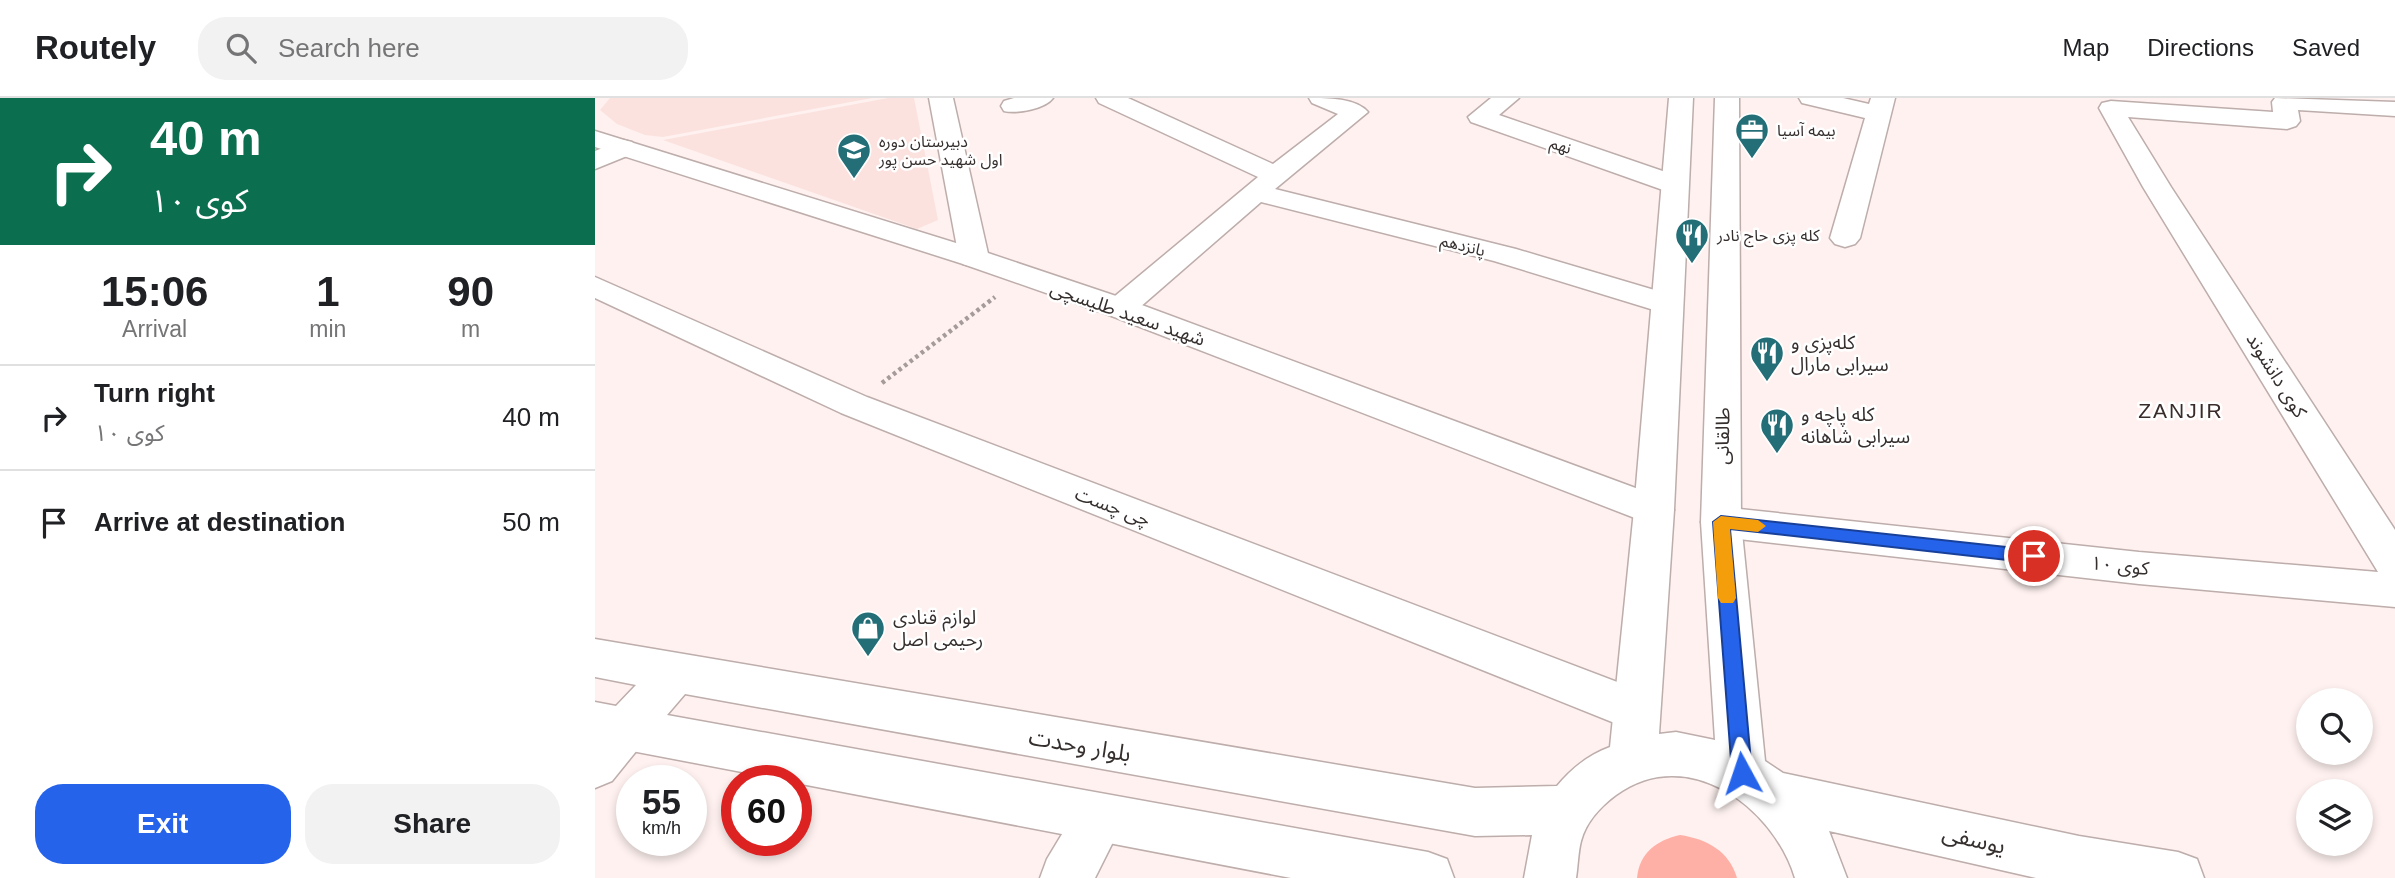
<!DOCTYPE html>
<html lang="en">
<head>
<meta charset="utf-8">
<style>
  :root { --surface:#fff; --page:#f2f2f2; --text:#202124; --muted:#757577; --line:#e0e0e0; --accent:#2563eb }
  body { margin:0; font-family:Helvetica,"Noto Sans Arabic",sans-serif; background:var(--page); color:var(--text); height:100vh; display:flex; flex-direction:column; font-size:26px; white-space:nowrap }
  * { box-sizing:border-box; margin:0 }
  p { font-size:23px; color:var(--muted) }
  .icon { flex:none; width:38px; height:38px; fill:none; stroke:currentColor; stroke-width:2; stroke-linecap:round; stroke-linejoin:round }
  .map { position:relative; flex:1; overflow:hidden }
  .side { display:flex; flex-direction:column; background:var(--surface); width:595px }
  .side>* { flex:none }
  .top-card { background:#0b6e4f; color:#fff; overflow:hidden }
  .buttons { position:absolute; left:1701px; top:590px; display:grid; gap:14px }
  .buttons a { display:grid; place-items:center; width:77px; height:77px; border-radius:50%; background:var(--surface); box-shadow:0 4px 10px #0003; font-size:35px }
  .speed { position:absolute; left:21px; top:667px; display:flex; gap:14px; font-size:35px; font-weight:700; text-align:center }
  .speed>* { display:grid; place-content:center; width:91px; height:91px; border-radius:50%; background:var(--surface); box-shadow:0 4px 10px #0003; line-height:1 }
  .speed small { font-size:18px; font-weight:400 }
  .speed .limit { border:10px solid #d22; background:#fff; color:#111 }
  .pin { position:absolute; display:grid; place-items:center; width:60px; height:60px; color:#fff; margin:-30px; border:4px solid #fff; border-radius:50%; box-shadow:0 2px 7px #0007 }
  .me { position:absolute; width:77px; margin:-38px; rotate:355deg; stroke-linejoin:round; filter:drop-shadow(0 0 5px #0008) }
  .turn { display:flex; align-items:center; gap:24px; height:147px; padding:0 35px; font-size:32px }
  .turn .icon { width:91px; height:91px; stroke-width:2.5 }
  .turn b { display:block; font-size:49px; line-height:60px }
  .eta { display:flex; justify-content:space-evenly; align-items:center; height:119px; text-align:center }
  .eta b { font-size:42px; font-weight:800; line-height:49px }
  .action { display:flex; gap:14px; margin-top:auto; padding:14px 35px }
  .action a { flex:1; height:80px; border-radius:28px; background:var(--accent); color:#fff; font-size:28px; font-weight:800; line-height:80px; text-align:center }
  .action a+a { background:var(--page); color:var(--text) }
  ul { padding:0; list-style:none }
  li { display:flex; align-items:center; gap:21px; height:105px; padding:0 35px; border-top:2px solid var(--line) }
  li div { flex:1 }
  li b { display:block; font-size:26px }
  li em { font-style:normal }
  header { display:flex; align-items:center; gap:42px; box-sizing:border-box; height:98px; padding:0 35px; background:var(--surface); border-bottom:2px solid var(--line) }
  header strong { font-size:33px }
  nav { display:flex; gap:38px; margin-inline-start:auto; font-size:24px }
  .search { width:490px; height:63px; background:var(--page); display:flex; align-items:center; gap:18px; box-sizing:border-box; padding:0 24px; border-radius:28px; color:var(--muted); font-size:26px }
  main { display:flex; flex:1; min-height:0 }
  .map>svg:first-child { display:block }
  .built { fill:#fbe2de }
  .green { fill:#ffb0a6 }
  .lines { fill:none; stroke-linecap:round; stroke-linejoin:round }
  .minor-casing { stroke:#bdadab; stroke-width:3 }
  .tertiary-casing { stroke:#bdadab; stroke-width:3 }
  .primary-casing { stroke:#bdadab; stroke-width:3 }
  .path { stroke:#a59b9a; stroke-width:4.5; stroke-dasharray:3.5 3.5; stroke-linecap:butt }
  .minor { fill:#fff; fill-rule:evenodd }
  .tertiary { fill:#fff; fill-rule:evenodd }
  .primary { fill:#fff; fill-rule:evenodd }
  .route { fill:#2563eb; stroke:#184099; stroke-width:2 }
  .slow { fill:#f59e0b }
  .labels { text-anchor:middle; stroke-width:5; stroke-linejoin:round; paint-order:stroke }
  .far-poi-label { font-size:16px; fill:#352f2e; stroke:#fff; text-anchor:start }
  .far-street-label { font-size:16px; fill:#352f2e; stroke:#fff }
  .street-label { font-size:19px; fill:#352f2e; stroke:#fff }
  .poi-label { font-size:19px; fill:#352f2e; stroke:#fff; text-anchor:start }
  .neighbourhood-label { font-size:21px; letter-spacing:2px; fill:#392c2b; stroke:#fff }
  .near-street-label { font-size:23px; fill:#352f2e; stroke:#fff }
</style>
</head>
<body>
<header>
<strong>Routely</strong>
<div class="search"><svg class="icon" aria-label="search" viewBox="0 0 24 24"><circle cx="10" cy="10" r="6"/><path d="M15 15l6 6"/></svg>Search here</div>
<nav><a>Map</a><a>Directions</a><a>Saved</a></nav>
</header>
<main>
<section class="side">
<div class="top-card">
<div class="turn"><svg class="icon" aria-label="right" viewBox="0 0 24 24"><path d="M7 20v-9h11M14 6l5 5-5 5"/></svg><div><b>40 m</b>کوی ۱۰</div></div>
</div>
<div class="eta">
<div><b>15:06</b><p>Arrival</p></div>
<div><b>1</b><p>min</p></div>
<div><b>90</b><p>m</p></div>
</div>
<ul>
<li><svg class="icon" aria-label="right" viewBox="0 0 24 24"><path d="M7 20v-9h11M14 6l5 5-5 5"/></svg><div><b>Turn right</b><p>کوی ۱۰</p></div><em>40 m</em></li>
<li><svg class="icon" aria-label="arrive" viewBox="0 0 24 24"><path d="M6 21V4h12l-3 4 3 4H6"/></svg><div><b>Arrive at destination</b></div><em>50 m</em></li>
</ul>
<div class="action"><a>Exit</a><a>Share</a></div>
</section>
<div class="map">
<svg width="1800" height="780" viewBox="0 0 1800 780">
  <rect width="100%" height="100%" fill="#fef1ef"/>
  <!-- built -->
  <g class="built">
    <path d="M15,0h262l-209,39 -18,-2 -28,-11 -17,-14z"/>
    <path d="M293,0h26l24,122 -21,9 -254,-89z"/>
  </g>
  <!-- green -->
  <path class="green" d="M1085,737c27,4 49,16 57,43h-100c2,-25 20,-38 43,-43z"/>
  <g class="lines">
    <!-- minor casing -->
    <g class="minor-casing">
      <g id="minor">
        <path d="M334,0h24l36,160 -4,6 -11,3 -11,-3 -4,-6z"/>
        <path d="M419,0h39c-8,11 -36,16 -49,13l-3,-5 3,-5z"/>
        <path d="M501,0h32l145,66 65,-50 -26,-11 -3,-5c19,0 47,0 59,14l-93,77 241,60 162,48 5,7 -5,7 -11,3 -173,-53 -233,-59 -130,113 -11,3 -11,-3 -5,-7 5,-7 149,-124 -159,-74z"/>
        <path d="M896,0h28l-20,17 184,63 4,6 -4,6 -10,2 -10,-2 -192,-68 -3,-5z"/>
        <path d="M1204,0h44l26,6 2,-6h24l-35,140 -5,6 -10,3 -10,-3 -5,-6 35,-120 -63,-15z"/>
        <path d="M1680,0l120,4v14l-97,-6 2,11 -4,5 -9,3 -159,-12 43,70 224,343v77l-256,-23 -418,-47 -14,-4 -6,-11 6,-11 14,-4 418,45 239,20 -235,-385 -44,-79 3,-5 9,-2 162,11 -1,-10z"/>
        <path d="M28,42l9,2 4,6 -4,6 -37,15v-18z"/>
        <path d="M0,179l272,120 787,299 6,15 -6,15 -17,6 -796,-319 -246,-115z"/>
        <path d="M30,610l17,6 7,15 -7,15 -30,37 -17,7v-59l13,-15z"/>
        <path d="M505,696l18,7 7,17 -30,60h-55l7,-19 35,-58z"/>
      </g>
    </g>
    <!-- tertiary casing -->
    <g class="tertiary-casing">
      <path id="tertiary" d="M0,33l390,121 146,49 537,199 6,10 -6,10 -14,5 -14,-5 -531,-205 -146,-51 -368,-117z"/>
    </g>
    <!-- primary casing -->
    <g class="primary-casing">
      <path id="primary" d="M1074,0h24l-19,412 -15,224 17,-2 39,8 -14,-218 14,-424h24l2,424 24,239 18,12 296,63 99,16 19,7 7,19h-168l-207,-47 18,47h-52c-22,-72 -108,-135 -179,-83 -15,11 -30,27 -35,46 -3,11 -3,25 -5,37h-52l8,-43 -57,1 -790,-142 -18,21 761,137 19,7 7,19h-163l-495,-95v-3h-12l-189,-36v-42l21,4 20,-21 -41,-8v-38l880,149 82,-2c15,-18 31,-31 53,-39l24,-237z"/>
    </g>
    <!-- path -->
    <path class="path" d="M287,285l113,-86"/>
    <!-- minor -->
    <use href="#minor" class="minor"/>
    <!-- tertiary -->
    <use href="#tertiary" class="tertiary"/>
    <!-- primary -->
    <use href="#primary" class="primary"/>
  </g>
  <!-- route -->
  <path class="route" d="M1126,418l313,34 6,2 3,4 -3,5 -6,2 -304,-34 22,244 -3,7 -7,3 -7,-3 -3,-7 -19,-251z"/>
  <!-- slow -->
  <path class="slow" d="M1126,418l37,4 8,6 -8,6 -28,-3 6,69 -3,5h-12l-3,-5 -5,-76z"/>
  <!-- icons -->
  <defs>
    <g id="office-pin" transform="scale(1.75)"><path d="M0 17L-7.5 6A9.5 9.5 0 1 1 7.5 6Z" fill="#246e77" stroke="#fff"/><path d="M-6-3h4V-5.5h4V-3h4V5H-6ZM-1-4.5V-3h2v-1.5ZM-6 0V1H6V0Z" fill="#fff"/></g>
    <g id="school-pin" transform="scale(1.75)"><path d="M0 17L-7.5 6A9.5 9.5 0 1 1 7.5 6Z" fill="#246e77" stroke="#fff"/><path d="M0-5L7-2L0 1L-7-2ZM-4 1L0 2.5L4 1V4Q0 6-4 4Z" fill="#fff"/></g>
    <g id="restaurant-pin" transform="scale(1.75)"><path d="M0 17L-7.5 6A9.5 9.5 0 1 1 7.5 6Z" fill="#246e77" stroke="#fff"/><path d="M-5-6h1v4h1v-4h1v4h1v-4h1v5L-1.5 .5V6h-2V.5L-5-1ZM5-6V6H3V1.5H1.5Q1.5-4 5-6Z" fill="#fff"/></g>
    <g id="shop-pin" transform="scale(1.75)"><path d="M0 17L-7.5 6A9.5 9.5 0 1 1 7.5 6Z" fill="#246e77" stroke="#fff"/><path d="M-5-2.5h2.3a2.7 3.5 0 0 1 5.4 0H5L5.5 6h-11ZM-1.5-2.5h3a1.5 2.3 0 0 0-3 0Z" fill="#fff"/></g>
  </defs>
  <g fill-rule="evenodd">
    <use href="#office-pin" x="1157" y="32"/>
    <use href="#school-pin" x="259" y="52"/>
    <use href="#restaurant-pin" x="1097" y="137"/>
    <use href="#restaurant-pin" x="1172" y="255"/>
    <use href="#restaurant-pin" x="1182" y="327"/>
    <use href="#shop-pin" x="273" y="530"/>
  </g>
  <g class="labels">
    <!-- far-poi labels -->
    <g class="far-poi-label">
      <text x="1182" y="38">بیمه آسیا</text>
      <text x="284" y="49">دبیرستان دوره<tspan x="284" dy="18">اول شهید حسن پور</tspan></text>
      <text x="1122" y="143">کله پزى حاج نادر</text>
    </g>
    <!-- far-street labels -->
    <g class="far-street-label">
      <text transform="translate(966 47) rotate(19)" y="6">نهم</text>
      <text transform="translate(868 147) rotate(14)" y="6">پانزدهم</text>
    </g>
    <!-- street labels -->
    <g class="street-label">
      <text transform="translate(533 215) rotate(19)" y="7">شهید سعید طلیسچی</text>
      <text transform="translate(1682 277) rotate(58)" y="7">کوی دانشوند</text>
      <text transform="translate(1127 338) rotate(-89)" y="7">طالقانی</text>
      <text transform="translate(518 408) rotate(21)" y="7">چی چست</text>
      <text transform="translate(1525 467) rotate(6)" y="7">کوی ۱۰</text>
    </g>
    <!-- poi labels -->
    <g class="poi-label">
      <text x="1196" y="251">کله‌پزی و<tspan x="1196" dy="22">سیرابی مارال</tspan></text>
      <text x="1206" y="323">کله پاچه و<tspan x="1206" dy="22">سیرابی شاهانه</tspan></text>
      <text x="298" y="526">لوازم قنادی<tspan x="298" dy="22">رحیمی اصل</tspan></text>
    </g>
    <!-- neighbourhood labels -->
    <g class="neighbourhood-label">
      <text x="1586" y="320">ZANJIR</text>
    </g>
    <!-- near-street labels -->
    <g class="near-street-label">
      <text transform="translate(485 647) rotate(10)" y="8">بلوار وحدت</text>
      <text transform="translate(1379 741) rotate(13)" y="8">یوسفی</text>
    </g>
  </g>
</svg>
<div class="buttons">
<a><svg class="icon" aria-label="search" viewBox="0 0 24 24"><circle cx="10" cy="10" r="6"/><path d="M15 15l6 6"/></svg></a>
<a><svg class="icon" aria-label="layers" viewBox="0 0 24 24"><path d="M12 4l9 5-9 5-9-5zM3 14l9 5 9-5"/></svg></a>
</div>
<div class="speed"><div>55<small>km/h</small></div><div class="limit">60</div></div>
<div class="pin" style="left:1439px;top:458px;background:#d93025"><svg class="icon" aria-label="arrive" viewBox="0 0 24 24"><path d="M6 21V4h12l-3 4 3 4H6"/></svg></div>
<svg class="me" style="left:1147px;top:675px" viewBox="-20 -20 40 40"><path d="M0-17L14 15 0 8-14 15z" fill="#2563eb" stroke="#fff" stroke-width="4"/></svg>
</div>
</main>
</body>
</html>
